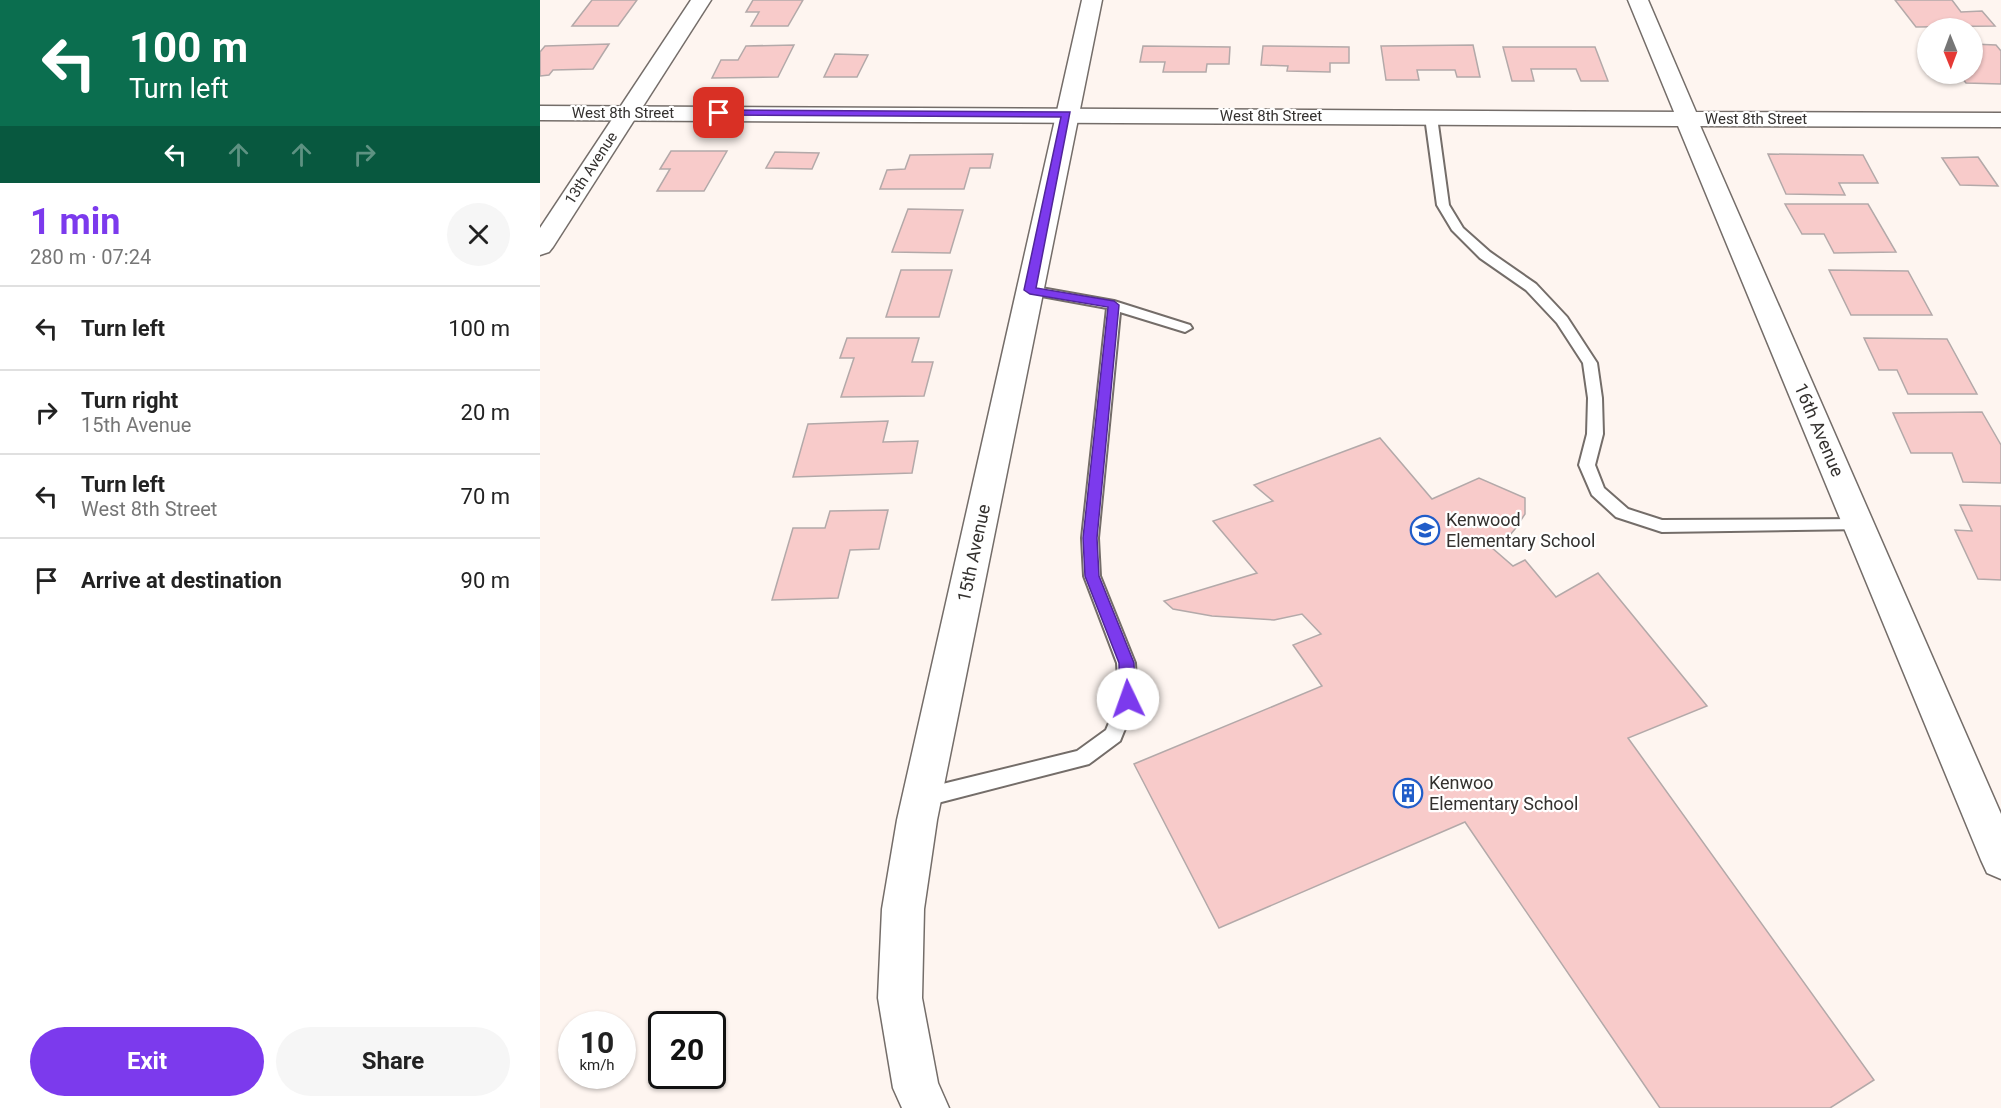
<!DOCTYPE html>
<html lang="en">
<head>
<meta charset="utf-8">
<style>
  :root { --surface:#fff; --page:#f6f6f6; --text:#222; --muted:#767676; --line:#e0e0e0; --accent:#7c3aed }
  body { margin:0; font-family:Roboto,sans-serif; background:var(--page); color:var(--text); height:100vh; display:flex; flex-direction:column; font-size:22px; white-space:nowrap }
  * { box-sizing:border-box; margin:0 }
  p { font-size:20px; color:var(--muted) }
  .icon { flex:none; width:33px; height:33px; fill:none; stroke:currentColor; stroke-width:2; stroke-linecap:round; stroke-linejoin:round }
  .map { position:relative; flex:1; overflow:hidden }
  .drawer { display:flex; flex-direction:column; background:var(--surface); width:540px }
  .drawer>* { flex:none }
  .banner { background:#0b6e4f; color:#fff; overflow:hidden }
  .needle { width:39px; rotate:179deg }
  .buttons { position:absolute; left:1377px; top:18px; display:grid; gap:12px }
  .buttons a { display:grid; place-items:center; width:66px; height:66px; border-radius:50%; background:var(--surface); box-shadow:0 2px 4px #0004; font-size:30px }
  .speed { position:absolute; left:18px; top:1011px; display:flex; gap:12px; font-size:30px; font-weight:700; text-align:center }
  .speed>* { display:grid; place-content:center; width:78px; height:78px; border-radius:50%; background:var(--surface); box-shadow:0 2px 4px #0004; line-height:1 }
  .speed small { font-size:15px; font-weight:400 }
  .speed .limit { border:3px solid #111; border-radius:9px; background:#fff; color:#111 }
  .pin { position:absolute; display:grid; place-items:center; width:51px; height:51px; color:#fff; margin:-26px; border-radius:12px; box-shadow:0 3px 9px #0006 }
  .me { position:absolute; width:66px; margin:-33px; rotate:357deg; stroke-linejoin:round; filter:drop-shadow(0 0 4px #0008) }
  .turn { display:flex; align-items:center; gap:21px; height:126px; padding:0 30px; font-size:27px }
  .turn .icon { width:78px; height:78px; stroke-width:2.5 }
  .turn b { display:block; font-size:42px; line-height:51px }
  .lanes { display:flex; align-items:center; height:57px; padding:0 30px; background:#0003; justify-content:center; gap:30px; direction:ltr }
  .lanes .off { opacity:.35 }
  .round { display:grid; place-items:center; flex:none; width:63px; height:63px; border-radius:32px; background:var(--page) }
  .overview { display:flex; align-items:center; justify-content:space-between; height:102px; padding:0 30px }
  h1 { font-size:36px; font-weight:700; line-height:45px; color:var(--accent) }
  .primary-button { display:flex; gap:12px; margin-top:auto; padding:12px 30px }
  .primary-button a { flex:1; height:69px; border-radius:36px; background:var(--accent); color:#fff; font-size:24px; font-weight:700; line-height:69px; text-align:center }
  .primary-button a+a { background:var(--page); color:var(--text) }
  ul { padding:0; list-style:none }
  li { display:flex; align-items:center; gap:18px; height:84px; padding:0 30px; border-top:2px solid var(--line) }
  li div { flex:1 }
  li b { display:block; font-size:22px }
  li em { font-style:normal }
  main { display:flex; flex:1; min-height:0 }
  .map>svg:first-child { display:block }
  .building { fill:#f8cbca; stroke:#b3a9a9; stroke-width:1.5 }
  .lines { fill:none; stroke-linecap:round; stroke-linejoin:round }
  .service-casing { stroke:#746d69; stroke-width:4 }
  .minor-casing { stroke:#746d69; stroke-width:3 }
  .tertiary-casing { stroke:#746d69; stroke-width:3 }
  .service { fill:#fff; fill-rule:evenodd }
  .minor { fill:#fff; fill-rule:evenodd }
  .tertiary { fill:#fff; fill-rule:evenodd }
  .route { fill:#7c3aed; stroke:#51269a; stroke-width:1.5 }
  .labels { text-anchor:middle; stroke-width:4.5; stroke-linejoin:round; paint-order:stroke }
  .far-street-label { font-size:15px; fill:#34312f; stroke:#fff }
  .street-label { font-size:18px; fill:#34312f; stroke:#fff }
  .poi-label { font-size:18px; fill:#34312f; stroke:#fff; text-anchor:start }
</style>
</head>
<body>
<main>
<section class="drawer">
<div class="banner">
<div class="turn"><svg class="icon" aria-label="left" viewBox="0 0 24 24"><path d="M17 20v-9H6M10 6l-5 5 5 5"/></svg><div><b>100 m</b>Turn left</div></div>
<div class="lanes"><svg class="icon" aria-label="left" viewBox="0 0 24 24"><path d="M17 20v-9H6M10 6l-5 5 5 5"/></svg><svg class="icon off" aria-label="ahead" viewBox="0 0 24 24"><path d="M12 20V5M6 11l6-6 6 6"/></svg><svg class="icon off" aria-label="ahead" viewBox="0 0 24 24"><path d="M12 20V5M6 11l6-6 6 6"/></svg><svg class="icon off" aria-label="right" viewBox="0 0 24 24"><path d="M7 20v-9h11M14 6l5 5-5 5"/></svg></div>
</div>
<div class="overview"><div><h1>1 min</h1><p>280 m · 07:24</p></div><a class="round"><svg class="icon" aria-label="close" viewBox="0 0 24 24"><path d="M6 6l12 12M18 6L6 18"/></svg></a></div>
<ul>
<li><svg class="icon" aria-label="left" viewBox="0 0 24 24"><path d="M17 20v-9H6M10 6l-5 5 5 5"/></svg><div><b>Turn left</b></div><em>100 m</em></li>
<li><svg class="icon" aria-label="right" viewBox="0 0 24 24"><path d="M7 20v-9h11M14 6l5 5-5 5"/></svg><div><b>Turn right</b><p>15th Avenue</p></div><em>20 m</em></li>
<li><svg class="icon" aria-label="left" viewBox="0 0 24 24"><path d="M17 20v-9H6M10 6l-5 5 5 5"/></svg><div><b>Turn left</b><p>West 8th Street</p></div><em>70 m</em></li>
<li><svg class="icon" aria-label="arrive" viewBox="0 0 24 24"><path d="M6 21V4h12l-3 4 3 4H6"/></svg><div><b>Arrive at destination</b></div><em>90 m</em></li>
</ul>
<div class="primary-button"><a>Exit</a><a>Share</a></div>
</section>
<div class="map">
<svg width="1461" height="1108" viewBox="0 0 1461 1108">
  <rect width="100%" height="100%" fill="#fef5f0"/>
  <!-- building -->
  <g class="building">
    <path d="M52,0h45l-19,26h-46z"/>
    <path d="M213,0h50l-15,26h-37l8,-14h-13z"/>
    <path d="M1355,0h57l9,12 21,-1 13,15 -79,1z"/>
    <path d="M69,44l-16,25 -40,1 -4,5 -9,1v-24l5,-6z"/>
    <path d="M1432,44l24,1 5,6v33l-35,-1 -7,-9h13z"/>
    <path d="M254,45l-16,32 -66,1 9,-18h17l8,-14z"/>
    <path d="M933,45l7,32h-23l-2,-7h-38l2,10h-33l-5,-34z"/>
    <path d="M603,46l87,1 -1,17h-22l-1,8h-43l2,-10h-25z"/>
    <path d="M723,46l86,1v16h-19v9l-43,-1 1,-5 -27,-1z"/>
    <path d="M963,47h92l13,34h-27l-5,-12h-45l3,12h-22z"/>
    <path d="M295,54l33,1 -11,22h-33z"/>
    <path d="M131,151h56l-23,40h-47l13,-22h-10z"/>
    <path d="M235,152l44,1 -7,16 -46,-1z"/>
    <path d="M453,154l-3,14h-20l-6,21h-84l7,-19 18,-1 5,-14z"/>
    <path d="M1228,154l95,1 15,28h-39l6,12 -59,-1z"/>
    <path d="M1438,157l20,29 -38,-1 -18,-27z"/>
    <path d="M1245,204h83l28,48 -62,1 -10,-19h-22z"/>
    <path d="M368,209l55,1 -13,43 -58,-1z"/>
    <path d="M361,270h51l-13,47h-53z"/>
    <path d="M1289,270l79,1 24,44h-81z"/>
    <path d="M307,338h72l-7,24h21l-9,34 -83,1 13,-39h-14z"/>
    <path d="M1324,338l83,1 30,55h-69l-11,-24h-18z"/>
    <path d="M1442,412l19,33v38l-38,-1 -11,-29h-41l-18,-40z"/>
    <path d="M348,421l-5,21 35,-1 -6,32 -119,4 15,-53z"/>
    <path d="M840,438l52,61 47,-21 46,20v16l-10,15 -11,13 -13,5 22,19 12,-6 31,37 42,-24 109,133 -79,32 246,342 -44,28h-170l-195,-286 -246,106 -85,-164 188,-78 -29,-41 28,-11 -19,-20 -28,6 -62,-4 -39,-7 -9,-8 93,-28 -44,-52 60,-20 -19,-16z"/>
    <path d="M1420,505l41,1v74l-23,-1 -23,-49 17,1z"/>
    <path d="M348,510l-9,39 -29,1 -12,48 -66,2 21,-72h32l5,-17z"/>
  </g>
  <g class="lines">
    <!-- service casing -->
    <g class="service-casing">
      <g id="service">
        <path d="M891,114l6,3 12,88 14,23 27,24 46,32 31,33 30,46 5,35 1,36 -8,31 9,23 24,21 34,11 197,-1 6,2 2,4 -2,4 -203,3 -46,-15 -24,-22 -13,-30 8,-31 1,-36 -5,-35 -26,-40 -31,-33 -46,-32 -28,-28 -15,-25 -12,-88z"/>
        <path d="M490,286l84,15 76,24 2,3 -7,4 -65,-20 -22,226 2,38 35,87 2,36 -17,42 -31,23 -167,43 -7,-3 -3,-6 3,-6 7,-3 155,-38 29,-21 13,-31 -2,-36 -33,-87 -2,-38 25,-230 -82,-15 -2,-3 2,-3z"/>
      </g>
    </g>
    <!-- minor casing -->
    <g class="minor-casing">
      <g id="minor">
        <path d="M151,0h20l-158,247 -4,5 -9,3v-27z"/>
        <path d="M542,0h20l-165,820 -13,89 -2,89 16,85 11,25h-47l-9,-20 -15,-90 4,-89 15,-89z"/>
        <path d="M1088,0h20l48,112 305,1v14l-314,-1 -8,-2z"/>
      </g>
    </g>
    <!-- tertiary casing -->
    <g class="tertiary-casing">
      <path id="tertiary" d="M0,106l1147,6 8,2 306,700v65l-14,-6 -6,-13 -303,-734 -1138,-6z"/>
    </g>
    <!-- service -->
    <use href="#service" class="service"/>
    <!-- minor -->
    <use href="#minor" class="minor"/>
    <!-- tertiary -->
    <use href="#tertiary" class="tertiary"/>
  </g>
  <!-- route -->
  <path class="route" d="M179,110l351,2 -34,176 78,13 5,4 -22,233 2,38 35,87 1,36 -2,5 -5,2 -5,-2 -3,-5 -1,-36 -34,-87 -2,-38 25,-231 -78,-13 -6,-4 37,-173 -345,-2 -1,-2z"/>
  <!-- icons -->
  <defs>
    <g id="school-ring" transform="scale(1.5)"><circle r="9.5" fill="#fff" stroke="#205dc9" stroke-width="1.5"/><path d="M0-5L7-2L0 1L-7-2ZM-4 1L0 2.5L4 1V4Q0 6-4 4Z" fill="#205dc9"/></g>
    <g id="building-ring" transform="scale(1.5)"><circle r="9.5" fill="#fff" stroke="#205dc9" stroke-width="1.5"/><path d="M-4-6H4V6H1V3H-1V6H-4ZM-2.5-4.3h1.7v1.8h-1.7ZM.8-4.3h1.7v1.8H.8ZM-2.5-1h1.7V.8h-1.7ZM.8-1h1.7V.8H.8Z" fill="#205dc9"/></g>
  </defs>
  <g fill-rule="evenodd">
    <use href="#school-ring" x="885" y="530"/>
    <use href="#building-ring" x="868" y="793"/>
  </g>
  <g class="labels">
    <!-- far-street labels -->
    <g class="far-street-label">
      <text x="83" y="118">West 8th Street</text>
      <text x="731" y="121">West 8th Street</text>
      <text x="1216" y="124">West 8th Street</text>
      <text transform="translate(51 168) rotate(-57)" y="5">13th Avenue</text>
    </g>
    <!-- street labels -->
    <g class="street-label">
      <text transform="translate(1279 430) rotate(67)" y="6">16th Avenue</text>
      <text transform="translate(434 553) rotate(-78)" y="6">15th Avenue</text>
    </g>
    <!-- poi labels -->
    <g class="poi-label">
      <text x="906" y="526">Kenwood<tspan x="906" dy="21">Elementary School</tspan></text>
      <text x="889" y="789">Kenwoo<tspan x="889" dy="21">Elementary School</tspan></text>
    </g>
  </g>
</svg>
<div class="buttons">
<a><svg class="needle" viewBox="-14 -14 28 28"><path d="M0-13l5 13h-10z" fill="#e53935"/><path d="M0 13l5-13h-10z" fill="#767676"/></svg></a>
</div>
<div class="speed"><div>10<small>km/h</small></div><div class="limit">20</div></div>
<div class="pin" style="left:179px;top:113px;background:#d93025"><svg class="icon" aria-label="arrive" viewBox="0 0 24 24"><path d="M6 21V4h12l-3 4 3 4H6"/></svg></div>
<svg class="me" style="left:588px;top:699px" viewBox="-20 -20 40 40"><circle r="19" fill="#fff"/><path d="M0-13L10 11 0 6-10 11z" fill="#7c3aed"/></svg>
</div>
</main>
</body>
</html>
